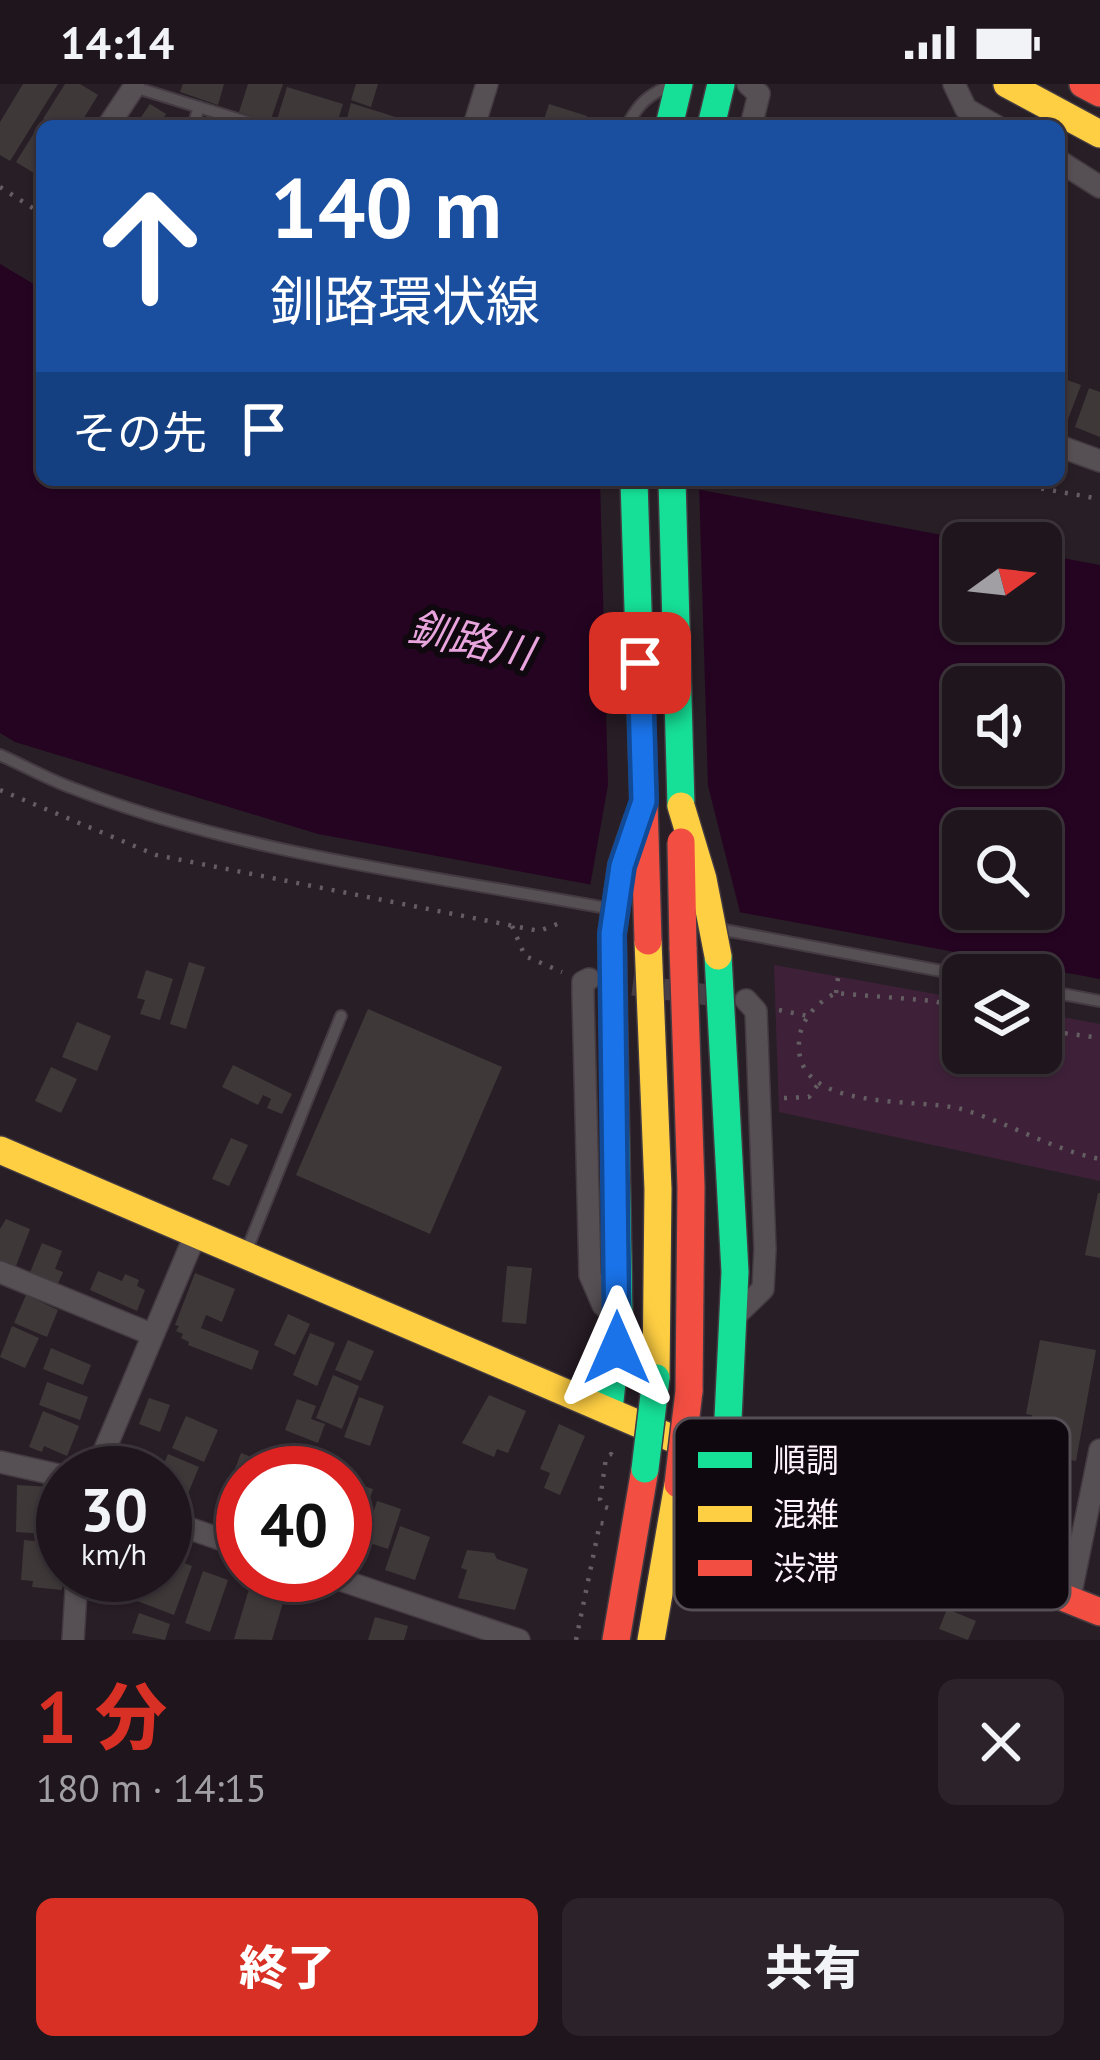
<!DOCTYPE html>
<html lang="ja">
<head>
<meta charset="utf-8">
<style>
  :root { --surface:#1e161c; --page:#2b2329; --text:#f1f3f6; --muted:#a19fa3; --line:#3c353b; --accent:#d93025 }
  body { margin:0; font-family:"PT Sans","Noto Sans JP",sans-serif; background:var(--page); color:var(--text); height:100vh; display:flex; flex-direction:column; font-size:45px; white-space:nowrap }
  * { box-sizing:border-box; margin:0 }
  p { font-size:39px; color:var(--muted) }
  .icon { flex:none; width:66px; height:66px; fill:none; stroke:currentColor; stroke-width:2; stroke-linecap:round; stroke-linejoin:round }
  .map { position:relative; height:1556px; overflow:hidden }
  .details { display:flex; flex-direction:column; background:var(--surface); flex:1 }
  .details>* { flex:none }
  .guide { position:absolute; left:36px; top:36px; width:1029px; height:366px; border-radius:18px; box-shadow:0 3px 9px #0004,0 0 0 3px var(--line); background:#1a4fa0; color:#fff; overflow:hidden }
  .needle { width:78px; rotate:75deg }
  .buttons { position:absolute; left:942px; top:438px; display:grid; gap:24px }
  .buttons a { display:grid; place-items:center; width:120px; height:120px; border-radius:18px; background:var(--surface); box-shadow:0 3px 9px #0004,0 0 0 3px var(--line); font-size:60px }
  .speed { position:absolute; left:36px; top:1362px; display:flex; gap:24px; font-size:60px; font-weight:700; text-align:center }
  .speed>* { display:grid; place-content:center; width:156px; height:156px; border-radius:50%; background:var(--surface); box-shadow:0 3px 9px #0004,0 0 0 3px var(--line); line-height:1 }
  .speed small { font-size:30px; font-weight:400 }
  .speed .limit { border:18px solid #d22; background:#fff; color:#111 }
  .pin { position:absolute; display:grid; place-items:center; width:102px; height:102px; color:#fff; margin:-51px; border-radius:24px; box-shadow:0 6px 18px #0006 }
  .me { position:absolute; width:132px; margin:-66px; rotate:0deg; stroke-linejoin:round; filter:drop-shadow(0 0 9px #0008) }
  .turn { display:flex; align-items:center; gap:42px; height:252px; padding:0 36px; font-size:54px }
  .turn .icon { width:156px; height:156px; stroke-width:2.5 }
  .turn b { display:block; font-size:84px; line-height:102px }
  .then { display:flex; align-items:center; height:114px; padding:0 36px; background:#0003; gap:24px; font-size:45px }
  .round { display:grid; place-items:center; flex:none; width:126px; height:126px; border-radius:18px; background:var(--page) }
  .summary { display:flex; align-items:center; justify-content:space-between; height:204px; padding:0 36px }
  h1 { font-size:72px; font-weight:800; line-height:90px; color:var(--accent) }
  .cta { display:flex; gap:24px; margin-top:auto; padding:24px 36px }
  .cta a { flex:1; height:138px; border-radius:18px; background:var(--accent); color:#fff; font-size:48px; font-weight:800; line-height:138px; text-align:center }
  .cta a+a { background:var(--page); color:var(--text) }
  .status { display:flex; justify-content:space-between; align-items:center; height:84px; padding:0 60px; background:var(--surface); direction:ltr }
  .status svg { height:33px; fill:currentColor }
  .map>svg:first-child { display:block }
  .green { fill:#3e2139 }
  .water { fill:#250421; fill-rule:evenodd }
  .pier { fill:#281e26 }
  .building { fill:#3e3938 }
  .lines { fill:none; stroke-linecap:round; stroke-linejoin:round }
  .street-tunnel { stroke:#483e46; stroke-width:21; stroke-dasharray:21 10; stroke-linecap:butt }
  .lane-casing { stroke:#433b41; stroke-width:14 }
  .street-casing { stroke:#433b41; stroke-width:24 }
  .fast-casing { stroke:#433b41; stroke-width:30 }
  .slow-casing { stroke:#433b41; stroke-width:30 }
  .jam-casing { stroke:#433b41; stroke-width:30 }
  .path { stroke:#645d62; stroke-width:4.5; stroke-dasharray:3 9; stroke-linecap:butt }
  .lane { stroke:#564f54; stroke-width:10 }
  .street { stroke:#564f54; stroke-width:21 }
  .fast { stroke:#16e098; stroke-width:27 }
  .slow { stroke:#ffcf43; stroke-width:27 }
  .jam { stroke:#f24e42; stroke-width:27 }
  .fast-bridge-casing { stroke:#433b41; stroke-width:30; stroke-linecap:butt }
  .slow-bridge-casing { stroke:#433b41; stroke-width:30; stroke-linecap:butt }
  .jam-bridge-casing { stroke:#433b41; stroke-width:30; stroke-linecap:butt }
  .fast-bridge { stroke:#16e098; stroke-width:27 }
  .slow-bridge { stroke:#ffcf43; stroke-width:27 }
  .jam-bridge { stroke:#f24e42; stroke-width:27 }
  .route-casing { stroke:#114b97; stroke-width:30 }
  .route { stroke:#1a73e8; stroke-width:21 }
  .labels { text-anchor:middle; stroke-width:12; stroke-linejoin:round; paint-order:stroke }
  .water-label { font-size:42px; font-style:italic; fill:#e8a4dc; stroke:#0f080e }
  .key { fill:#0f080e; stroke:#564e55; stroke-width:3 }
  .key-label { font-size:33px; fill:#fcf1fa }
</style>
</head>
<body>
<div class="status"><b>14:14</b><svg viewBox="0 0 49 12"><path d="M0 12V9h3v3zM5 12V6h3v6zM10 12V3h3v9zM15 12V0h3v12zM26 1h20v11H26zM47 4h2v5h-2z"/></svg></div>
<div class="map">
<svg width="1100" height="1556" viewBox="0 0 1100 1556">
  <rect width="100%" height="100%" fill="#281e26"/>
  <!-- green -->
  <path class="green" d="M774,881l189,34v54h78v-40l59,11v157l-321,-69z"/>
  <!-- water -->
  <path class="water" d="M0,180l42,25v191h606l337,63h-22v78h78v-67l59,11v414l-782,-145 -303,-92 -15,-9zM963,603h78v78h-78zM963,747h78v78h-78z"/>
  <!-- pier -->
  <path class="pier" d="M600,396l99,3 9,303 34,134 -153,-28 19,-107z"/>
  <!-- building -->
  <g class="building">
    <path d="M23,0h35l-48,77 -10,-6v-33z"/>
    <path d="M65,0h15l18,11 -19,31h-24l-12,-7z"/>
    <path d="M183,0h41l-6,21 -38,-13z"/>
    <path d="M248,0h35l-13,38 -31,-10z"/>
    <path d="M356,0h22l-7,23 -20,-7z"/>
    <path d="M287,3l56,17 -7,22 -60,-3z"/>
    <path d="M351,19l51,16 -2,7h-55z"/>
    <path d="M150,20l16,10 -8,12h-23z"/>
    <path d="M549,20l38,12 -3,10h-42z"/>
    <path d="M36,46l6,4v44l-26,-16z"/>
    <path d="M1059,293l22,8 -16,42 -6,-2z"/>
    <path d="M1089,304l11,4v45l-25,-10z"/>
    <path d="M189,878l16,5 -19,62 -16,-5z"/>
    <path d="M146,886l27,9 -13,41 -20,-6 5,-14 -8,-2z"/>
    <path d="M368,925l134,58 -72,167 -134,-59z"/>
    <path d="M77,938l34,14 -14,35 -35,-14z"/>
    <path d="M233,981l59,29 -10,20 -15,-6 4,-9 -8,-4 -5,10 -36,-18z"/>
    <path d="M51,983l26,12 -16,34 -26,-12z"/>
    <path d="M231,1054l17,7 -19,41 -17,-7z"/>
    <path d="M1098,1109h2v65l-15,-3z"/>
    <path d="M6,1135l24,10 -14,37 -16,-6v-31z"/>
    <path d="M42,1159l20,8 -7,18 8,3 -6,14 -28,-11z"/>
    <path d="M507,1182l25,2 -6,56 -24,-2z"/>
    <path d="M98,1187l24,10 3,-7 14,6 -2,6 8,4 -8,21 -47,-21z"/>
    <path d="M195,1189l40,16 -13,33 -16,-7 -5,13 58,23 -7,19 -64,-25 1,-3 -8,-4 2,-4 -7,-3 3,-5 -4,-1z"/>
    <path d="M26,1211l32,15 -11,27 -33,-14z"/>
    <path d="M288,1230l22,10 -15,31 -21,-10z"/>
    <path d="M12,1242l27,12 -14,30 -25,-11z"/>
    <path d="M310,1249l25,10 -18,43 -24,-11z"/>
    <path d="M348,1256l26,11 -13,30 -26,-11z"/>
    <path d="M1040,1256l56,10 -20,111 -10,-2 -5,26 -21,-4 -10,55 -44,-8 3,-18 -13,-2 12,-67 38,7 6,-33 -6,-1z"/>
    <path d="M51,1264l40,17 -8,20 -40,-16z"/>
    <path d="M333,1291l26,11 -17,43 -26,-11z"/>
    <path d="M47,1298l41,15 -8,23 -41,-15z"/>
    <path d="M489,1311l37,16 -18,42 -11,-4 -3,8 -32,-14z"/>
    <path d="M359,1313l25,9 -14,40 -26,-9z"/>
    <path d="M149,1314l21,7 -10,27 -21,-8z"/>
    <path d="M297,1315l19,7 -5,13 14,5 -7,19 -33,-13z"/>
    <path d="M43,1327l36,15 -12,30 -23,-10 -2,6 -13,-5z"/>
    <path d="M186,1332l32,14 -14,32 -32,-14z"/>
    <path d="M559,1340l26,12 -25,59 -16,-7 6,-15 -10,-4z"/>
    <path d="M241,1369l26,10 -3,10h-21v27l-17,-7z"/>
    <path d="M168,1370l31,13 -15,36 -19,-8v-22h-5z"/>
    <path d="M345,1396l28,9 -19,60 -9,-2z"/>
    <path d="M17,1401l33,2 -2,47 -32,-2z"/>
    <path d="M377,1417l24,8 -13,40 -24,-8z"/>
    <path d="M400,1442l30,11 -15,43 -30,-10z"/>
    <path d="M24,1456l39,4 -1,46 -30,-3 1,-6 -12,-1z"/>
    <path d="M467,1466l27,3 3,6 31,10 -13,41 -57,-12 9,-28 -6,-2z"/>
    <path d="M168,1473l24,9 -18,49 -42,-16 8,-21 12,5 3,-8h10z"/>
    <path d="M203,1487l25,9 -18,52 -25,-9z"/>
    <path d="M91,1491h37l-3,15 -36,-5z"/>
    <path d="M249,1505l35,10 -12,41 -38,-1z"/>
    <path d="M947,1525l29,12 -8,19 -29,-11z"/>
    <path d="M139,1529l31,11 -5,16 -33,-7z"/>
    <path d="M375,1533l33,9 -4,14h-36z"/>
  </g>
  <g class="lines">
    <!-- street-tunnel -->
    <path class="street-tunnel" d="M602,897l129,17"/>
    <!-- lane casing -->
    <g class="lane-casing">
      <g id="lane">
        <path d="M134,3l126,39"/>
        <path d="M193,42l6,-19"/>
        <path d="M627,42c11,-22 21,-31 44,-41"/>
        <path d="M0,671c25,11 49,25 75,34 163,64 364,88 537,120"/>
        <path d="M719,845l244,46"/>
        <path d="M1041,906l59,11"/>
        <path d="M246,1168l95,-236"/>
      </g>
    </g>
    <!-- street casing -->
    <g class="street-casing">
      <g id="street">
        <path d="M748,0l11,10 -8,32"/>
        <path d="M954,0l12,25 30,17"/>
        <path d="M108,42l26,-39"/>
        <path d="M474,42l13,-42"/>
        <path d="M1059,77l41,26"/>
        <path d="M1059,362l41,15"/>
        <path d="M589,895l-6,3v12l7,281 13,30 16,14"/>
        <path d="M0,1188l151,62"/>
        <path d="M734,1233l29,-28 2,-40 -9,-238 -10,-11"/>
        <path d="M0,1378l63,14"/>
        <path d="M95,1389l101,-240"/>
        <path d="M165,1436l78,27"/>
        <path d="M326,1491l193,65"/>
        <path d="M1069,1518l31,-152"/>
        <path d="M73,1556l4,-65"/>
      </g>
    </g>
    <!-- fast casing -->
    <g class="fast-casing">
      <g id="fast">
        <path d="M669,42l10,-42"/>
        <path d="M711,42l10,-42"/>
        <path d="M634,396l10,321"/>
        <path d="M672,396l9,326"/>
        <path d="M718,872l17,316 -9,189"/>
        <path d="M609,1326l10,-91 -7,-385"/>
      </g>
    </g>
    <!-- slow casing -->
    <g class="slow-casing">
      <g id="slow">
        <path d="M1007,0l93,50"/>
        <path d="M648,857l10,248 -2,189"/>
        <path d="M0,1066l767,329 150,60"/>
        <path d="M651,1556l27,-156"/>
      </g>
    </g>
    <!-- jam casing -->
    <g class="jam-casing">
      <g id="jam">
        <path d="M1083,0l17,9"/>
        <path d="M683,863l8,240 -2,204"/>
        <path d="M917,1455l183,73"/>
        <path d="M616,1556l29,-171"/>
      </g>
    </g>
    <!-- path -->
    <g class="path">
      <path d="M0,103l42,27"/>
      <path d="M994,396l106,19"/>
      <path d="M0,706l156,65 383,76 26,-10"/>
      <path d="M512,842l13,30 37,16"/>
      <path d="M836,909l3,-23"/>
      <path d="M963,924l-30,-7 -97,-8c-19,9 -36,27 -37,49 -5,71 116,55 162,67 47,13 91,41 139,50"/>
      <path d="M779,926l29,6"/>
      <path d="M1041,946l59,8"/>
      <path d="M1046,947l4,-21"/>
      <path d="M784,1014l25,-1 10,-14"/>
      <path d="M608,1424l-6,-2 -2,-6 6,-42 5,-4 7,7"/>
      <path d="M695,1476l12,-59 9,-2 4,3 -8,44 -9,2 -3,-13"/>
      <path d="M576,1556l24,-117 7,1"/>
    </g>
    <!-- lane -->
    <use href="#lane" class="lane"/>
    <!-- street -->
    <use href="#street" class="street"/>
    <!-- fast -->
    <use href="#fast" class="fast"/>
    <!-- slow -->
    <use href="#slow" class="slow"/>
    <!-- jam -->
    <use href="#jam" class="jam"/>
    <!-- fast-bridge casing -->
    <g class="fast-bridge-casing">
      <path id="fast-bridge" d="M645,1385l11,-91"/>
    </g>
    <!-- slow-bridge casing -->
    <g class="slow-bridge-casing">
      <g id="slow-bridge">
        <path d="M681,722l22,73 15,77"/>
        <path d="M612,850l10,-69 16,-47"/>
      </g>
    </g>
    <!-- jam-bridge casing -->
    <g class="jam-bridge-casing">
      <g id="jam-bridge">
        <path d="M644,717l4,140"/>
        <path d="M681,758l2,105"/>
        <path d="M678,1400l11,-93"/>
      </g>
    </g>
    <!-- fast-bridge -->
    <use href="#fast-bridge" class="fast-bridge"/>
    <!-- slow-bridge -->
    <use href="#slow-bridge" class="slow-bridge"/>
    <!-- jam-bridge -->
    <use href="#jam-bridge" class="jam-bridge"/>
  </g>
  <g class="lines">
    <!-- route casing -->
    <g class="route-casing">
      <path id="route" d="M617,1264l-5,-414 10,-68 22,-65 -4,-138"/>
    </g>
    <!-- route -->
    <use href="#route" class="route"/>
  </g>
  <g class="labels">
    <!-- water labels -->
    <g class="water-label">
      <text transform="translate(471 556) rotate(13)" y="15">釧路川</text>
    </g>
  </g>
  <!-- legend -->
  <rect x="674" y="1334" width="396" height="192" rx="18" class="key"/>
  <rect x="698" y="1368" width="54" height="16" fill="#16e098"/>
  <rect x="698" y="1422" width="54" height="16" fill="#ffcf43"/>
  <rect x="698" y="1476" width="54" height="16" fill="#f24e42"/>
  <g class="key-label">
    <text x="773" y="1388">順調</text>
    <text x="773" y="1442">混雑</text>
    <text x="773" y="1496">渋滞</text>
  </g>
</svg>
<div class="buttons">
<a><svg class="needle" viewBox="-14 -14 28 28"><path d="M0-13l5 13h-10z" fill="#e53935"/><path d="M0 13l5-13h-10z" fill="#a19fa3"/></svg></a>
<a><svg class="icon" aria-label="sound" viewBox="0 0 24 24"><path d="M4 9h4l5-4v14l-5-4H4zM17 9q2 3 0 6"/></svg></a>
<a><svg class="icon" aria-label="search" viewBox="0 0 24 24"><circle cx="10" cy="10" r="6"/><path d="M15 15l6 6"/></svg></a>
<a><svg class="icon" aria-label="layers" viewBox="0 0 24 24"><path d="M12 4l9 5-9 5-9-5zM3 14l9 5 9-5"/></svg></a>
</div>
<div class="speed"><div>30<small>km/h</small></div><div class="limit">40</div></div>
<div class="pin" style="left:640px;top:579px;background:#d93025"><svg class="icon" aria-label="arrive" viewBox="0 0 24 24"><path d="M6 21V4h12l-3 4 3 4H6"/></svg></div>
<svg class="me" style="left:617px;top:1264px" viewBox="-20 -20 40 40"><path d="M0-17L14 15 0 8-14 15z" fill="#1a73e8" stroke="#fff" stroke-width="4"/></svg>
<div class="guide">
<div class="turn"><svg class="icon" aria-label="ahead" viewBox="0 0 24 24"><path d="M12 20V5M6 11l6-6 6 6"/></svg><div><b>140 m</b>釧路環状線</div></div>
<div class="then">その先<svg class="icon" aria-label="arrive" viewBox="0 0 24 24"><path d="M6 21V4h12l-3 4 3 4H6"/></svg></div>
</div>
</div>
<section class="details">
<div class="summary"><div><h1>1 分</h1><p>180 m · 14:15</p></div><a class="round"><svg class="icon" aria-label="close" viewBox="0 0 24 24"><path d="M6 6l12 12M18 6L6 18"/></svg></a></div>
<div class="cta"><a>終了</a><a>共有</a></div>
</section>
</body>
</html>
